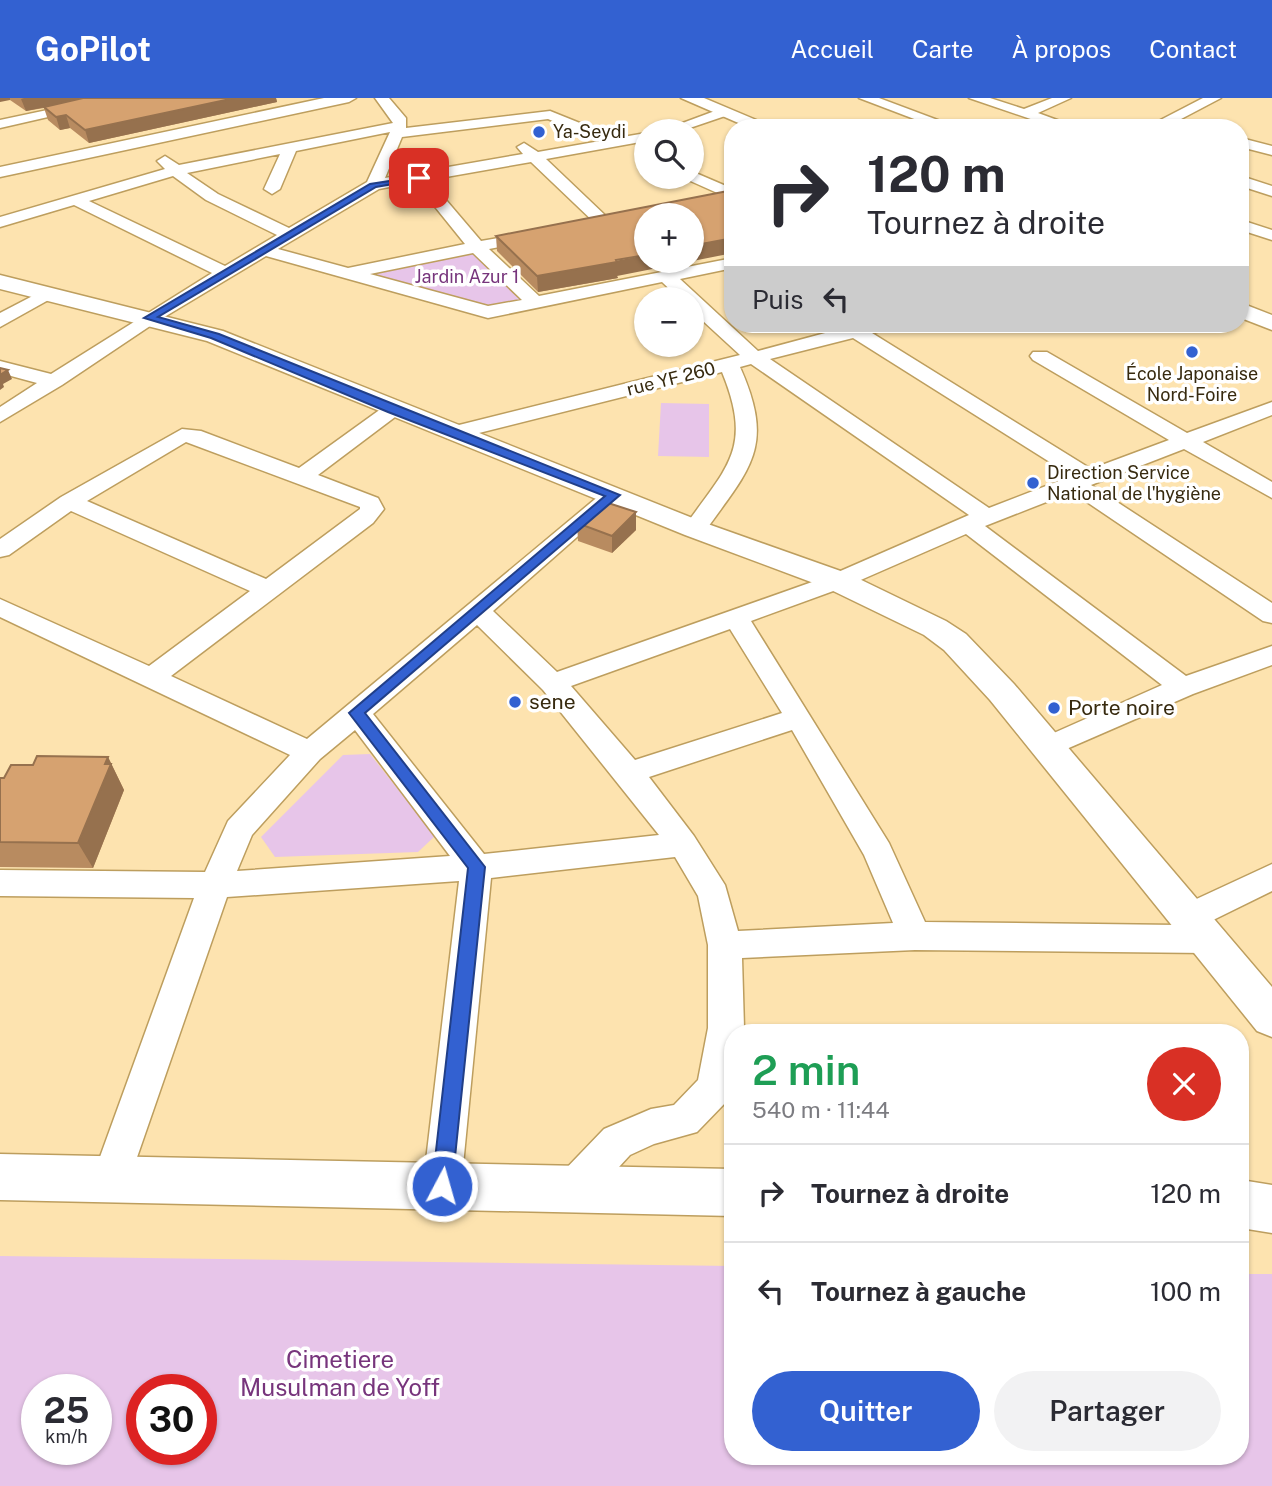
<!DOCTYPE html>
<html lang="fr">
<head>
<meta charset="utf-8">
<style>
  :root { --surface:#fff; --page:#f2f2f3; --text:#2b2b33; --muted:#7c7c81; --line:#e1e1e2; --accent:#3361d1 }
  body { margin:0; font-family:"Public Sans",sans-serif; background:var(--page); color:var(--text); height:100vh; display:flex; flex-direction:column; font-size:26px; white-space:nowrap }
  * { box-sizing:border-box; margin:0 }
  p { font-size:23px; color:var(--muted) }
  .icon { flex:none; width:38px; height:38px; fill:none; stroke:currentColor; stroke-width:2; stroke-linecap:round; stroke-linejoin:round }
  .map { position:relative; flex:1; overflow:hidden }
  .details { position:absolute; left:724px; top:926px; width:525px; height:441px; display:flex; flex-direction:column; background:var(--surface); border-radius:28px; box-shadow:0 2px 5px #0004 }
  .details>* { flex:none }
  .guide { position:absolute; left:724px; top:21px; width:525px; height:214px; border-radius:28px; box-shadow:0 2px 5px #0004; background:#fff; color:var(--text); overflow:hidden }
  .buttons { position:absolute; left:634px; top:21px; display:grid; gap:14px }
  .buttons a { display:grid; place-items:center; width:70px; height:70px; border-radius:50%; background:var(--surface); box-shadow:0 2px 5px #0004; font-size:35px }
  .speed { position:absolute; left:21px; top:1276px; display:flex; gap:14px; font-size:35px; font-weight:700; text-align:center }
  .speed>* { display:grid; place-content:center; width:91px; height:91px; border-radius:50%; background:var(--surface); box-shadow:0 2px 5px #0004; line-height:1 }
  .speed small { font-size:18px; font-weight:400 }
  .speed .limit { border:10px solid #d22; background:#fff; color:#111 }
  .pin { position:absolute; display:grid; place-items:center; width:60px; height:60px; color:#fff; margin:-30px; border-radius:14px; box-shadow:0 4px 10px #0006 }
  .me { position:absolute; width:77px; margin:-38px; rotate:6deg; stroke-linejoin:round; filter:drop-shadow(0 0 5px #0008) }
  .turn { display:flex; align-items:center; gap:24px; height:147px; padding:0 28px; font-size:32px }
  .turn .icon { width:91px; height:91px; stroke-width:2.5 }
  .turn b { display:block; font-size:49px; line-height:60px }
  .then { display:flex; align-items:center; height:66px; padding:0 28px; background:#0003; gap:14px; font-size:26px }
  .round { display:grid; place-items:center; flex:none; width:74px; height:74px; border-radius:37px; background:var(--page) }
  .summary { display:flex; align-items:center; justify-content:space-between; height:119px; padding:0 28px }
  h1 { font-size:42px; font-weight:600; line-height:52px; color:#1e9e55 }
  .action { display:flex; gap:14px; margin-top:auto; padding:14px 28px }
  .action a { flex:1; height:80px; border-radius:42px; background:var(--accent); color:#fff; font-size:28px; font-weight:600; line-height:80px; text-align:center }
  .action a+a { background:var(--page); color:var(--text) }
  ul { padding:0; list-style:none }
  li { display:flex; align-items:center; gap:21px; height:98px; padding:0 28px; border-top:2px solid var(--line) }
  li div { flex:1 }
  li b { display:block; font-size:26px }
  li em { font-style:normal }
  header { display:flex; align-items:center; gap:42px; box-sizing:border-box; height:98px; padding:0 35px; background:var(--accent); color:#fff }
  header strong { font-size:33px }
  nav { display:flex; gap:38px; margin-inline-start:auto; font-size:24px }
  .map>svg:first-child { display:block }
  .green { fill:#e7c5e9; fill-rule:evenodd }
  .lines { fill:none; stroke-linecap:round; stroke-linejoin:round }
  .minor-casing { stroke:#bd9e5e; stroke-width:3 }
  .tertiary-casing { stroke:#bd9e5e; stroke-width:3 }
  .minor { fill:#fff; fill-rule:evenodd }
  .tertiary { fill:#fff; fill-rule:evenodd }
  .wall { fill:#b88b60 }
  .shaded-wall { fill:#96714e }
  .building { fill:#d6a270; stroke:#96714e; stroke-width:2 }
  .route { fill:#3361d1; stroke:#213f88; stroke-width:2 }
  .poi-dot { fill:#3361d1; stroke:#fff; stroke-width:2.5 }
  .labels { text-anchor:middle; stroke-width:7; stroke-linejoin:round; paint-order:stroke }
  .far-poi-label { font-size:18px; fill:#372a0f; stroke:#fff; text-anchor:start }
  .far-park-label { font-size:18px; fill:#77357c; stroke:#fff }
  .far-street-label { font-size:18px; fill:#372a0f; stroke:#fff }
  .poi-label { font-size:21px; fill:#372a0f; stroke:#fff; text-anchor:start }
  .near-park-label { font-size:24px; fill:#77357c; stroke:#fff }
</style>
</head>
<body>
<header>
<strong>GoPilot</strong>
<nav><a>Accueil</a><a>Carte</a><a>À propos</a><a>Contact</a></nav>
</header>
<div class="map">
<svg width="1272" height="1388" viewBox="0 0 1272 1388">
  <rect width="100%" height="100%" fill="#fde3af"/>
  <!-- green -->
  <g class="green">
    <path d="M473,153l51,50 -36,7 -123,-35z"/>
    <path d="M661,305l48,1v53l-51,-1z"/>
    <path d="M370,656l65,82 -17,16 -143,5 -14,-20 82,-82z"/>
    <path d="M0,1158l733,10v190h508v-182h31v212h-1272zM37,1292h59v59h-59zM142,1292h59v59h-59z"/>
  </g>
  <g class="lines">
    <!-- minor casing -->
    <g class="minor-casing">
      <g id="minor">
        <path d="M104,0h27l-131,30v-8z"/>
        <path d="M324,0h32l-7,4 -349,75v-10z"/>
        <path d="M375,0h14l17,20v10l144,-17 67,27 29,-5v8l-100,18 62,59v6h-12l-65,-62 -102,18 52,61 59,-10 2,4 -2,4 -51,10 50,47 194,-38v10l-53,11 78,72 97,-26 41,-1 -2,4 -22,5 219,136 78,-29 -136,-80 -3,-4 3,-4h14l140,81 85,-31v13l-69,27 69,40v16l-88,-49 -93,36 181,118v20l-9,-2 -191,-129 -87,34 201,150 86,-30v19l-79,29 -145,63 -10,-3 -4,-7 4,-7 124,-55 -196,-151 -119,52 -96,35 138,222 36,79 252,3 -4,-8 4,-9 95,-44v27l-69,34 16,4 5,10 -5,10 -12,4 -292,-3 -173,8 2,70 -1,4h-10v56l-5,12 -31,32 -43,12 -24,11 -46,50 -14,6 -14,-6 -6,-13 6,-13 48,-50 47,-20 23,-4 24,-25 10,-52v-83l-10,-49 -23,-39 -184,21 -30,308 -5,13 -14,6 -14,-6 -5,-13 36,-305 -232,16 -102,295 -14,6 -14,-6 -5,-13 102,-281 -194,-2v-26l205,2 23,-51 62,-66 -290,-138v-18l149,67 101,-75 -179,-80 -62,44 -9,2v-18l61,-42 121,-68 19,2 98,37 86,-62h14l3,4 -3,4 -81,61 60,23 6,11 -11,14 -202,153 136,63 293,-244 8,-2 11,7 -126,111 64,61 272,-96 140,-61 -218,-151 -11,3c36,81 10,101 -37,167h-16l-4,-5c43,-62 71,-79 39,-157l-267,67 -8,-1 -3,-5 3,-5 293,-73 -49,-45v-11h-11l-18,-17 -174,36 -222,-62 -110,66 -94,63 -62,37v-15l37,-24 -37,-10v-12l51,13 161,-101 -138,-68 -74,22v-10l165,-48 -8,-8 8,-5 14,9 214,-42zM548,21l52,22 -62,11 -14,-9 -7,4 6,7 -138,24 17,-41zM390,34l-23,50 -78,46 -71,-34 -31,-21 93,-19 -16,35 8,5 8,-5 16,-38zM173,78l33,24 71,35 -52,31 -136,-65zM415,84l50,62 -117,24 -70,-19 101,-60zM473,155l49,47 -34,6 -118,-32zM853,240l219,138 -83,32 -219,-149zM186,344l174,65v2l-94,70 -179,-78zM477,527l66,65 116,145 -175,19 -111,-140zM730,531l52,84 -147,47 -64,-74zM355,632l95,126 -213,15 15,-36 68,-76zM792,632l72,125 29,68 -155,8 -13,-46 -31,-49 -45,-59z"/>
        <path d="M859,0h20l80,30h-21z"/>
        <path d="M969,0h21l34,11 28,-11h19l-33,15 41,15h-22z"/>
        <path d="M1203,0h18l-57,30h-19z"/>
        <path d="M723,10l7,4 -2,3 -47,16h-20z"/>
        <path d="M1241,40l31,8v9l-31,-8z"/>
        <path d="M691,73l42,18v11l-47,-21 -2,-2h7z"/>
        <path d="M1241,78l31,10v10l-31,-10z"/>
        <path d="M1241,122l31,10v10l-31,-10z"/>
        <path d="M46,191l9,5 -3,4 -52,29v-14z"/>
      </g>
    </g>
    <!-- tertiary casing -->
    <g class="tertiary-casing">
      <g id="tertiary">
        <path d="M681,0h23l71,30h-25z"/>
        <path d="M0,177l223,56 482,192 144,51 97,47 20,13 48,50 258,303v50l-15,-6 -267,-331 -46,-50 -20,-15 -97,-47 -142,-53 -478,-194 -207,-52z"/>
        <path d="M1241,205l31,12v15l-31,-12z"/>
        <path d="M0,1056l733,15v47l-733,-16z"/>
        <path d="M1241,1082l31,5v48l-31,-5z"/>
      </g>
    </g>
    <!-- minor -->
    <use href="#minor" class="minor"/>
    <!-- tertiary -->
    <use href="#tertiary" class="tertiary"/>
  </g>
  <!-- wall -->
  <g class="wall">
    <path d="M0,0h276l1,4 -188,41 -19,-15 -10,2 -12,-10 -4,-12 -18,3 -16,-11z"/>
    <path d="M496,138l121,40 1,2 -80,14 -41,-41z"/>
    <path d="M577,425l59,7 -24,23 -34,-12z"/>
    <path d="M108,659l16,33 -31,78 -93,-1v-89h4l29,-13z"/>
  </g>
  <!-- shaded-wall -->
  <g class="shaded-wall">
    <path d="M0,0h10v2l-10,2z"/>
    <path d="M24,0h67l-65,13 -5,-12z"/>
    <path d="M235,0h41l1,4 -188,41 -4,-13z"/>
    <path d="M66,17l4,13 -10,2 -4,-13z"/>
    <path d="M733,140v15l-116,23 1,2 -80,14 -1,-16 109,-21v6h45v-15z"/>
    <path d="M8,272l4,9 -9,5 1,3 -4,3v-15z"/>
    <path d="M636,414v18l-24,23v-17z"/>
    <path d="M108,659l16,33 -31,78 -15,-25z"/>
  </g>
  <!-- building -->
  <g class="building">
    <path d="M83,0h152l-150,32 -19,-15 -10,2 -12,-10z"/>
    <path d="M733,92v48l-42,8v-31h-45v40l-30,5 1,2 -80,14 -41,-40z"/>
    <path d="M0,270l8,2 -8,5z"/>
    <path d="M602,403l34,11 -24,24 -35,-13z"/>
    <path d="M37,658l71,1 -3,7h6l-33,79 -78,-1v-64h4l7,-13h22z"/>
  </g>
  <!-- route -->
  <path class="route" d="M422,78v3l-46,8 -218,130 61,17 401,161 -255,218 120,154 -33,319 -3,7 -7,3 -7,-3 -3,-7 36,-318 -119,-155 256,-217 -217,-84 -177,-74 -67,-20 226,-134z"/>
  <!-- markers -->
  <g class="poi-dot">
    <circle cx="539" cy="34" r="7"/>
    <circle cx="1192" cy="254" r="7"/>
    <circle cx="1033" cy="385" r="7"/>
    <circle cx="515" cy="604" r="7"/>
    <circle cx="1054" cy="610" r="7"/>
  </g>
  <g class="labels">
    <!-- far-poi labels -->
    <g class="far-poi-label">
      <text x="553" y="40">Ya-Seydi</text>
      <text x="1192" y="282" text-anchor="middle">École Japonaise<tspan x="1192" dy="21">Nord-Foire</tspan></text>
      <text x="1047" y="381">Direction Service<tspan x="1047" dy="21">National de l'hygiène</tspan></text>
    </g>
    <!-- far-park labels -->
    <g class="far-park-label">
      <text x="467" y="185">Jardin Azur 1</text>
    </g>
    <!-- far-street labels -->
    <g class="far-street-label">
      <text transform="translate(671 281) rotate(-14)" y="6">rue YF 260</text>
    </g>
    <!-- poi labels -->
    <g class="poi-label">
      <text x="529" y="611">sene</text>
      <text x="1068" y="617">Porte noire</text>
    </g>
    <!-- near-park labels -->
    <g class="near-park-label">
      <text x="340" y="1270">Cimetiere<tspan x="340" dy="28">Musulman de Yoff</tspan></text>
    </g>
  </g>
</svg>
<div class="buttons">
<a><svg class="icon" aria-label="search" viewBox="0 0 24 24"><circle cx="10" cy="10" r="6"/><path d="M15 15l6 6"/></svg></a>
<a>+</a>
<a>−</a>
</div>
<div class="speed"><div>25<small>km/h</small></div><div class="limit">30</div></div>
<div class="pin" style="left:419px;top:80px;background:#d93025"><svg class="icon" aria-label="arrive" viewBox="0 0 24 24"><path d="M6 21V4h12l-3 4 3 4H6"/></svg></div>
<svg class="me" style="left:442px;top:1088px" viewBox="-20 -20 40 40"><circle r="17" fill="#3361d1" stroke="#fff" stroke-width="3"/><path d="M0-11L8 9 0 5-8 9z" fill="#fff"/></svg>
<div class="guide">
<div class="turn"><svg class="icon" aria-label="right" viewBox="0 0 24 24"><path d="M7 20v-9h11M14 6l5 5-5 5"/></svg><div><b>120 m</b>Tournez à droite</div></div>
<div class="then">Puis<svg class="icon" aria-label="left" viewBox="0 0 24 24"><path d="M17 20v-9H6M10 6l-5 5 5 5"/></svg></div>
</div>
<section class="details">
<div class="summary"><div><h1>2 min</h1><p>540 m · 11:44</p></div><a class="round" style="background:#d93025;color:#fff"><svg class="icon" aria-label="close" viewBox="0 0 24 24"><path d="M6 6l12 12M18 6L6 18"/></svg></a></div>
<ul>
<li><svg class="icon" aria-label="right" viewBox="0 0 24 24"><path d="M7 20v-9h11M14 6l5 5-5 5"/></svg><div><b>Tournez à droite</b></div><em>120 m</em></li>
<li><svg class="icon" aria-label="left" viewBox="0 0 24 24"><path d="M17 20v-9H6M10 6l-5 5 5 5"/></svg><div><b>Tournez à gauche</b></div><em>100 m</em></li>
</ul>
<div class="action"><a>Quitter</a><a>Partager</a></div>
</section>
</div>
</body>
</html>
